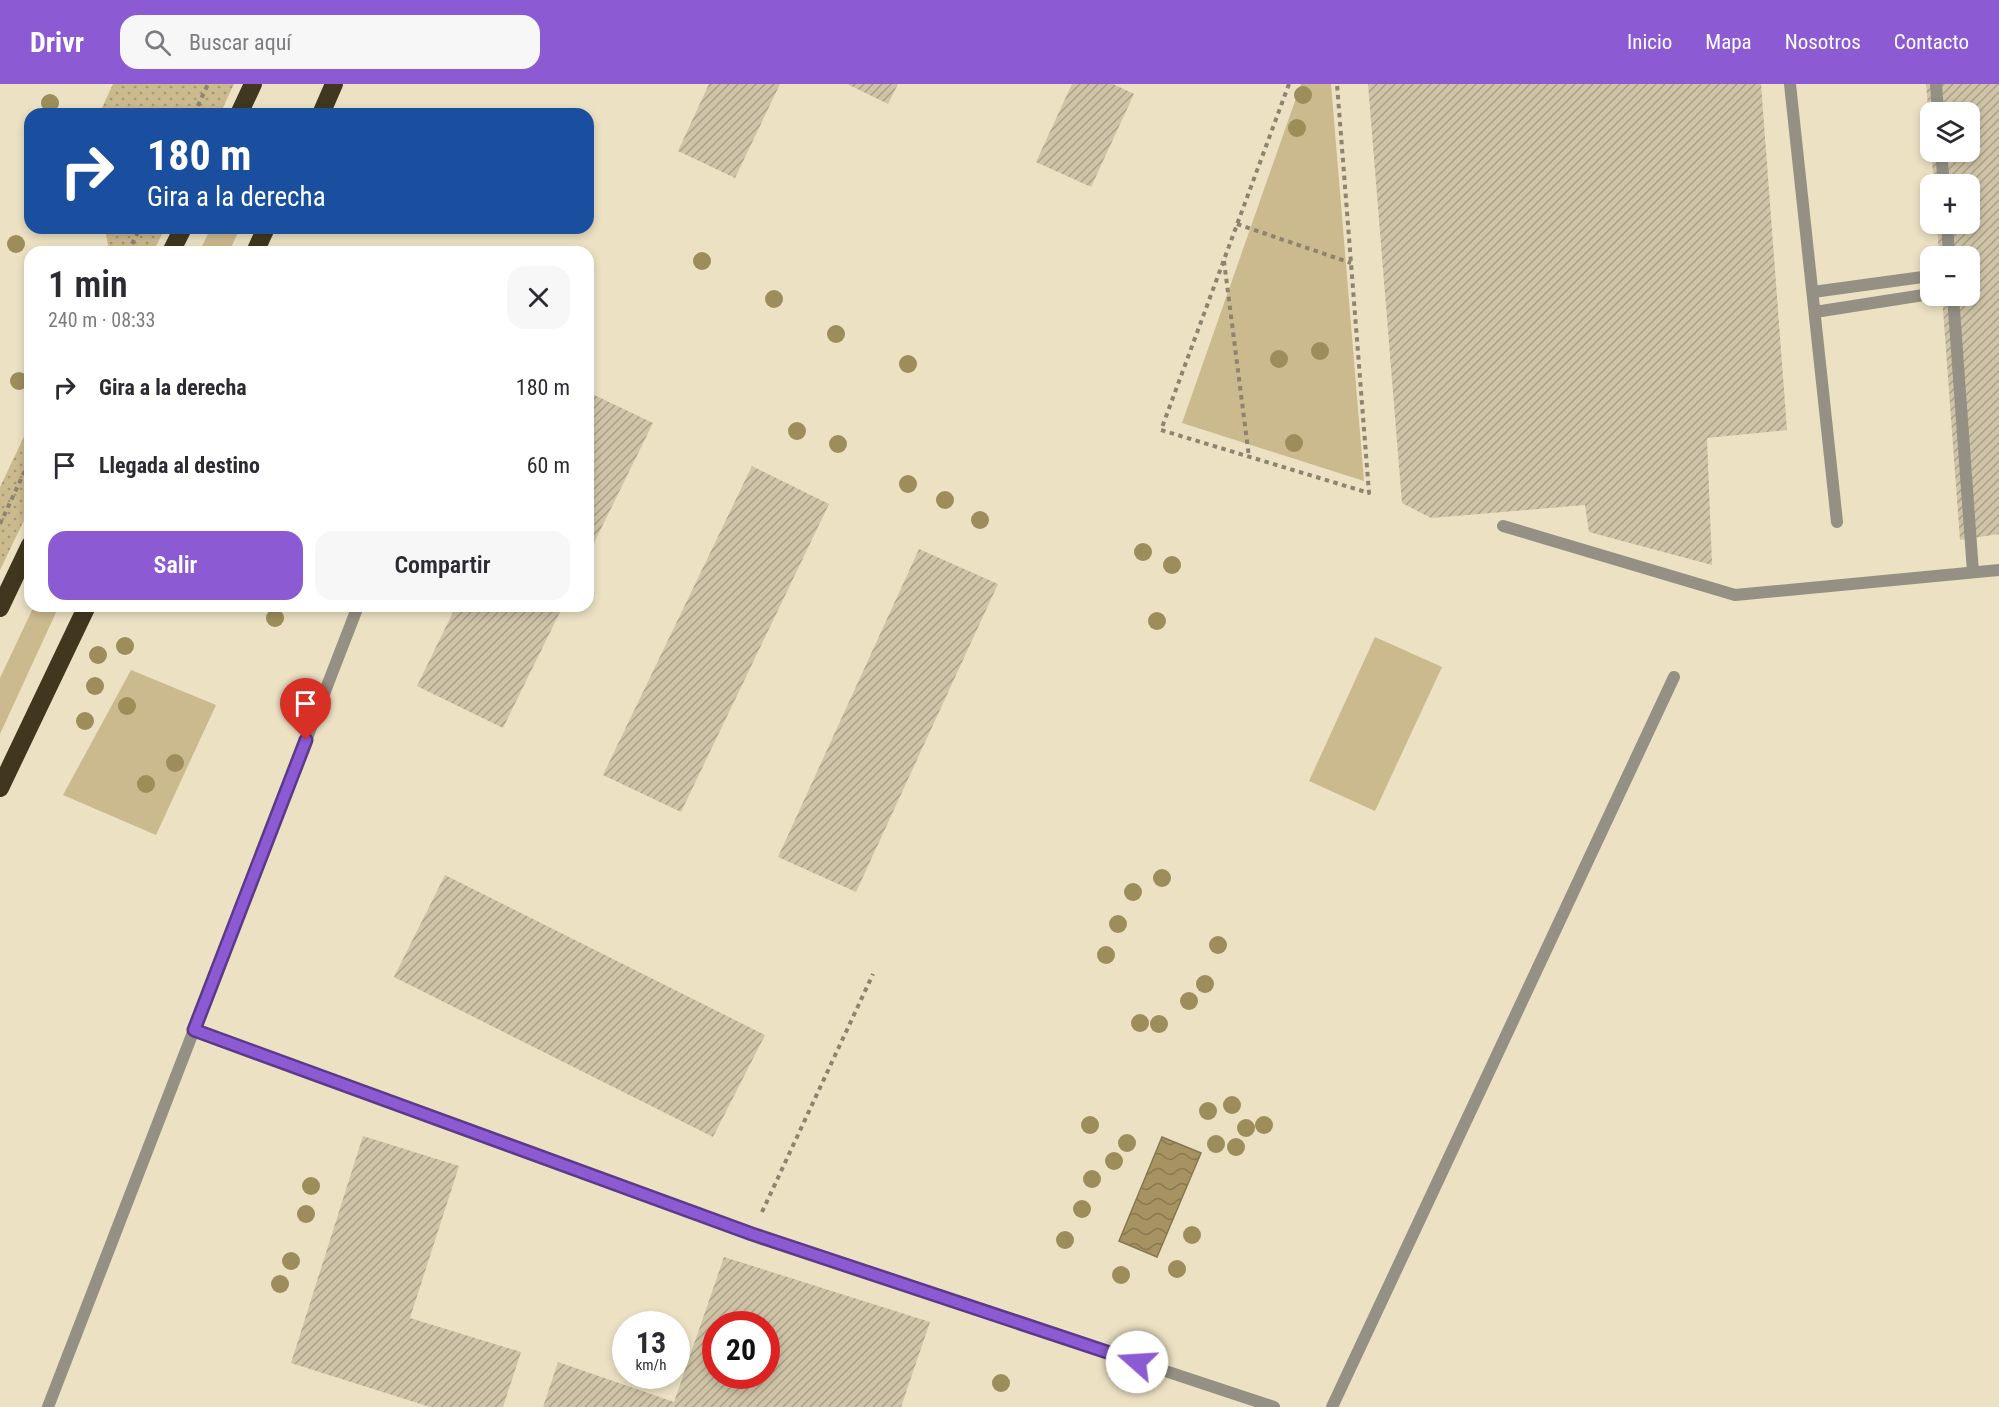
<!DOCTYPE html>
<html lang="es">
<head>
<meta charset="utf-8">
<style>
  :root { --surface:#fff; --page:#f7f7f7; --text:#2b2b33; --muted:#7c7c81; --accent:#8c5ad3 }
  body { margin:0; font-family:"Roboto Condensed",sans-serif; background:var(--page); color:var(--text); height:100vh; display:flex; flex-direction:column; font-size:22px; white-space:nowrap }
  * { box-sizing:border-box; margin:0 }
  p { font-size:20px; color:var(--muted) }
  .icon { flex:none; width:33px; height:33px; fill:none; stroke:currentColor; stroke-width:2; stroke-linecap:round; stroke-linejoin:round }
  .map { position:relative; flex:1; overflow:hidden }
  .drawer { position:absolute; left:24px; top:162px; width:570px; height:366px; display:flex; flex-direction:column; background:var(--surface); border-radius:18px; box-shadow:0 3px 9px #0003 }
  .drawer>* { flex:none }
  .guide { position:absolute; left:24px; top:24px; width:570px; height:126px; border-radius:18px; box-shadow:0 3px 9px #0003; background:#1a4fa0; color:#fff; overflow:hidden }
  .controls { position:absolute; left:1920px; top:18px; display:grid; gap:12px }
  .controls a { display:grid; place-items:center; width:60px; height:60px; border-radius:12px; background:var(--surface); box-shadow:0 3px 9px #0003; font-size:30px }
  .speed { position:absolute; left:612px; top:1227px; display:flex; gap:12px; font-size:30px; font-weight:700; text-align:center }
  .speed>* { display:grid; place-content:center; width:78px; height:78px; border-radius:50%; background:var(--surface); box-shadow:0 3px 9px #0003; line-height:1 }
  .speed small { font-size:15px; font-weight:400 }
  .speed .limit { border:9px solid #d22; background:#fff; color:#111 }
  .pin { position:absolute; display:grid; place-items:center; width:51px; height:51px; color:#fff; margin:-62px -26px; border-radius:50% 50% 50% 0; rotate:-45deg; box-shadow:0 0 6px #0007 }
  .pin .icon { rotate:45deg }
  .me { position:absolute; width:66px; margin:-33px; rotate:289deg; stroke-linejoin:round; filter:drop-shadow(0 0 4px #0008) }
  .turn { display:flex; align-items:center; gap:21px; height:126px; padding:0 24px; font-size:27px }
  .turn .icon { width:78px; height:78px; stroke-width:2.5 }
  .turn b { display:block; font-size:42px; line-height:51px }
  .round { display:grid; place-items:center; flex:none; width:63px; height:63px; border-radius:18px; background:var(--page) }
  .overview { display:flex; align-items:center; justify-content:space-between; height:102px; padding:0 24px }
  h1 { font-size:36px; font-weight:600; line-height:45px }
  .primary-button { display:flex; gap:12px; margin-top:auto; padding:12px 24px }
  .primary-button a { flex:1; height:69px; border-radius:18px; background:var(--accent); color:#fff; font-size:24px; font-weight:600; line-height:69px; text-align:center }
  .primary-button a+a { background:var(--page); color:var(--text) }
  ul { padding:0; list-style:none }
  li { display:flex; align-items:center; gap:18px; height:78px; padding:0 24px }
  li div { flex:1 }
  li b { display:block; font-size:22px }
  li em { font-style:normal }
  header { display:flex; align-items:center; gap:36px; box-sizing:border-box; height:84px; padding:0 30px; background:var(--accent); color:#fff }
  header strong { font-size:28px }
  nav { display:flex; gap:33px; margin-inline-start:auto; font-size:21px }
  .search { width:420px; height:54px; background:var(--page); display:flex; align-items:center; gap:15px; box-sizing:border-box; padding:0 21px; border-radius:18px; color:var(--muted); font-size:22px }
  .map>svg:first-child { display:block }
  .grass { fill:#cbba8e }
  .park { fill:url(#park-dots) }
  .water { fill:url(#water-waves); stroke:#867751; stroke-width:1.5 }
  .building { fill:url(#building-hatch); fill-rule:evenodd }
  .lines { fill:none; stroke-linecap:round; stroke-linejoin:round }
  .path { stroke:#8c8470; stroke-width:4; stroke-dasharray:4.5 4.5; stroke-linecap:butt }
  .lane { stroke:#959084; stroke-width:12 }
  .highway { stroke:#40371e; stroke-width:18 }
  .tree { fill:#9c8d5b }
  .route-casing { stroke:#5b3a89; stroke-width:15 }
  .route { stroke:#8c5ad3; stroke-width:10 }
</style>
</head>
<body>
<header>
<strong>Drivr</strong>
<div class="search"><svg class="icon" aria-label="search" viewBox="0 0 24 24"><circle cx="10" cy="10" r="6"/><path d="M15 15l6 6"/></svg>Buscar aquí</div>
<nav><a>Inicio</a><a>Mapa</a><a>Nosotros</a><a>Contacto</a></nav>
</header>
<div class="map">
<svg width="1999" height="1323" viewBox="0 0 1999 1323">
  <defs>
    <pattern id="park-dots" width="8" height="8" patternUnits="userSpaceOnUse" patternTransform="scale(1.5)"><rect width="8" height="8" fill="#cbba8e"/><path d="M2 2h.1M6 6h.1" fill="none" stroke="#a69874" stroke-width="1.8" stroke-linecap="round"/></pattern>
    <pattern id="water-waves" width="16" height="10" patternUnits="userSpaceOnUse" patternTransform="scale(1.5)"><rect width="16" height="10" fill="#a69361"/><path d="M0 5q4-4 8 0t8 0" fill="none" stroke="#887950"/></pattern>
    <pattern id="building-hatch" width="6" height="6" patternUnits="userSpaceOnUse" patternTransform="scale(1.5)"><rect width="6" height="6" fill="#cfc4a7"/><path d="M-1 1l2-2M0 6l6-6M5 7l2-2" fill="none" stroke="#a9a088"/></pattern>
  </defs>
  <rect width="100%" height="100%" fill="#ece1c3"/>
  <!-- grass -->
  <g class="grass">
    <path d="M1301,0h30l33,397 -182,-58z"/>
    <path d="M211,144h29l-11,24h-30z"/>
    <path d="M34,522h25l-59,128v-56z"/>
    <path d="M1375,553l67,30 -67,144 -66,-30z"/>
    <path d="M131,586l85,35 -60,130 -93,-40z"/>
  </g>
  <!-- park -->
  <g class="park">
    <path d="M113,0h121l-14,30h-121z"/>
    <path d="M105,144h60l-12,24h-49l4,-7z"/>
    <path d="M30,340v84l-30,62v-83z"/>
  </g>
  <!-- water -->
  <path class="water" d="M1162,1053l39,16 -44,104 -38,-16z"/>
  <!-- building -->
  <g class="building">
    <path d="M709,0h71l-45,94 -57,-27z"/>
    <path d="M847,0h51l-10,20z"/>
    <path d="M1072,0h41l21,10 -43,93 -55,-25z"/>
    <path d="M1368,0h393l26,346 -80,8 5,127 -123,-33 -4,-27 -154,13 -29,-15z"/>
    <path d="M1926,0h73v450l-39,6 -18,-244h28v-40h-31l-2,-32h33v-40h-36l-3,-32h39v-40h-40v7h-1z"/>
    <path d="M588,308l65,31 -65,132z"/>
    <path d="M752,382l77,38 -148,308 -78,-37z"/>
    <path d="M919,465l79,35 -142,308 -78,-35z"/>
    <path d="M456,522h107l-60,122 -86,-42z"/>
    <path d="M445,791l320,160 -52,102 -319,-160z"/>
    <path d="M363,1052l96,30 -49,152 111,34 -18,55h-73l-139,-44z"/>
    <path d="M724,1173l206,65 -29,85h-358l15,-45 116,40zM716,1240h50v52h-50z"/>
  </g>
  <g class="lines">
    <!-- path -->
    <g class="path">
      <path d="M1289,0l-128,346 208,63 -32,-409"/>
      <path d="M194,30l14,-30"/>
      <path d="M1237,140l114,39"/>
      <path d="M128,168l12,-24"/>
      <path d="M1224,177l25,196"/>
      <path d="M0,440l30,-64"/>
      <path d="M762,1128l111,-238"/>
    </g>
    <!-- lane -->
    <g class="lane">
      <path d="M1790,0l47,438"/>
      <path d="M1936,0l2,28"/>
      <path d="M1941,68l3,32"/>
      <path d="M1947,140l2,32"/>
      <path d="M1813,208l117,-16"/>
      <path d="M1953,212l20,276"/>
      <path d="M1815,228l115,-18"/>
      <path d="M1503,442l232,69 264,-25"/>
      <path d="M194,946l558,204 522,173"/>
      <path d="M48,1323l310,-801"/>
      <path d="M1332,1323l342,-730"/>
    </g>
    <!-- highway -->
    <g class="highway">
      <path d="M239,30l14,-30"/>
      <path d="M321,30l13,-30"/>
      <path d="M171,168l12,-24"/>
      <path d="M255,168l11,-24"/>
      <path d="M0,524l30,-63"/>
      <path d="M0,704l87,-182"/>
    </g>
  </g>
  <!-- trees -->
  <g class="tree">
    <circle cx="1303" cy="11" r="9"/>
    <circle cx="50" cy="19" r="9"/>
    <circle cx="1297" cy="44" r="9"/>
    <circle cx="16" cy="160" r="9"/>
    <circle cx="702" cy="177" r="9"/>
    <circle cx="774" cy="215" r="9"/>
    <circle cx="836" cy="250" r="9"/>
    <circle cx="1320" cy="267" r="9"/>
    <circle cx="1279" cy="275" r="9"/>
    <circle cx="908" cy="280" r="9"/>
    <circle cx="19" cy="297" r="9"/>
    <circle cx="797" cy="347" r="9"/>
    <circle cx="1294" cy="359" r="9"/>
    <circle cx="838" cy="360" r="9"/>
    <circle cx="908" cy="400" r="9"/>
    <circle cx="945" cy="416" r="9"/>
    <circle cx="980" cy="436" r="9"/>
    <circle cx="1143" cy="468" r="9"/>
    <circle cx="1172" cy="481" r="9"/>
    <circle cx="275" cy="534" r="9"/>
    <circle cx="1157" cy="537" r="9"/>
    <circle cx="125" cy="562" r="9"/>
    <circle cx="98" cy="571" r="9"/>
    <circle cx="95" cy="602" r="9"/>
    <circle cx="127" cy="622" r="9"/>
    <circle cx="85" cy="637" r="9"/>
    <circle cx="175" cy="679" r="9"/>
    <circle cx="146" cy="700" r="9"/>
    <circle cx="1162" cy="794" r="9"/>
    <circle cx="1133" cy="808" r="9"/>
    <circle cx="1118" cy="840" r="9"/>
    <circle cx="1218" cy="861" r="9"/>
    <circle cx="1106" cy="871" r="9"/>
    <circle cx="1205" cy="900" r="9"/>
    <circle cx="1189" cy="917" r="9"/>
    <circle cx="1140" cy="939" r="9"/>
    <circle cx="1159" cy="940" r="9"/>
    <circle cx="1232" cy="1021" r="9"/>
    <circle cx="1208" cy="1027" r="9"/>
    <circle cx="1090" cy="1041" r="9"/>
    <circle cx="1264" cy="1041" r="9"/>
    <circle cx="1246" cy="1044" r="9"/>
    <circle cx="1127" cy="1059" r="9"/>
    <circle cx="1216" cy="1060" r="9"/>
    <circle cx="1236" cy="1063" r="9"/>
    <circle cx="1114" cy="1077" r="9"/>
    <circle cx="1092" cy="1095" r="9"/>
    <circle cx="311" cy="1102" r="9"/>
    <circle cx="1082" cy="1125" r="9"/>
    <circle cx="306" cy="1130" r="9"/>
    <circle cx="1192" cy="1151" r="9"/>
    <circle cx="1065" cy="1156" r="9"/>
    <circle cx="291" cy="1177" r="9"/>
    <circle cx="1177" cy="1185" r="9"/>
    <circle cx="1121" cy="1191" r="9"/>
    <circle cx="280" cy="1200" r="9"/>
    <circle cx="1001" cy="1299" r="9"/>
  </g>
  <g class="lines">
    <!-- route casing -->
    <g class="route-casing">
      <path id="route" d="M306,656l-112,290 558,204 385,128"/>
    </g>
    <!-- route -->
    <use href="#route" class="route"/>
  </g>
</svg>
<div class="controls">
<a><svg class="icon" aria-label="layers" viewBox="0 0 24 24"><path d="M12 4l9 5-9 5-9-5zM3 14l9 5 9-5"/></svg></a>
<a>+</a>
<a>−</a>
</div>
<div class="speed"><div>13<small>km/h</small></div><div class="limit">20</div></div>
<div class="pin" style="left:306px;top:656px;background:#d93025"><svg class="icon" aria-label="arrive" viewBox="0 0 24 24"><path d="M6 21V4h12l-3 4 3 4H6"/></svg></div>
<svg class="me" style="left:1137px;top:1278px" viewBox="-20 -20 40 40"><circle r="19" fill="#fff"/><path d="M0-13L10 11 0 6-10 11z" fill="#8c5ad3"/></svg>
<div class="guide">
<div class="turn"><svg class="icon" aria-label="right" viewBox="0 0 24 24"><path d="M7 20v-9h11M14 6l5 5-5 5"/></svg><div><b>180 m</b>Gira a la derecha</div></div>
</div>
<section class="drawer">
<div class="overview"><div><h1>1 min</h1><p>240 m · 08:33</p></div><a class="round"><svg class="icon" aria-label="close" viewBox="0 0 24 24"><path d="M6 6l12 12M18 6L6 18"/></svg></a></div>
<ul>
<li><svg class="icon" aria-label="right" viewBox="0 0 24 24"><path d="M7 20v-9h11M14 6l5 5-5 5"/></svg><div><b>Gira a la derecha</b></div><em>180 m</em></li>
<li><svg class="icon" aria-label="arrive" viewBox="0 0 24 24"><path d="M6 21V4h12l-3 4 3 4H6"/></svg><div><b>Llegada al destino</b></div><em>60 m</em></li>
</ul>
<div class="primary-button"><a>Salir</a><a>Compartir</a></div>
</section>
</div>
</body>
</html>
